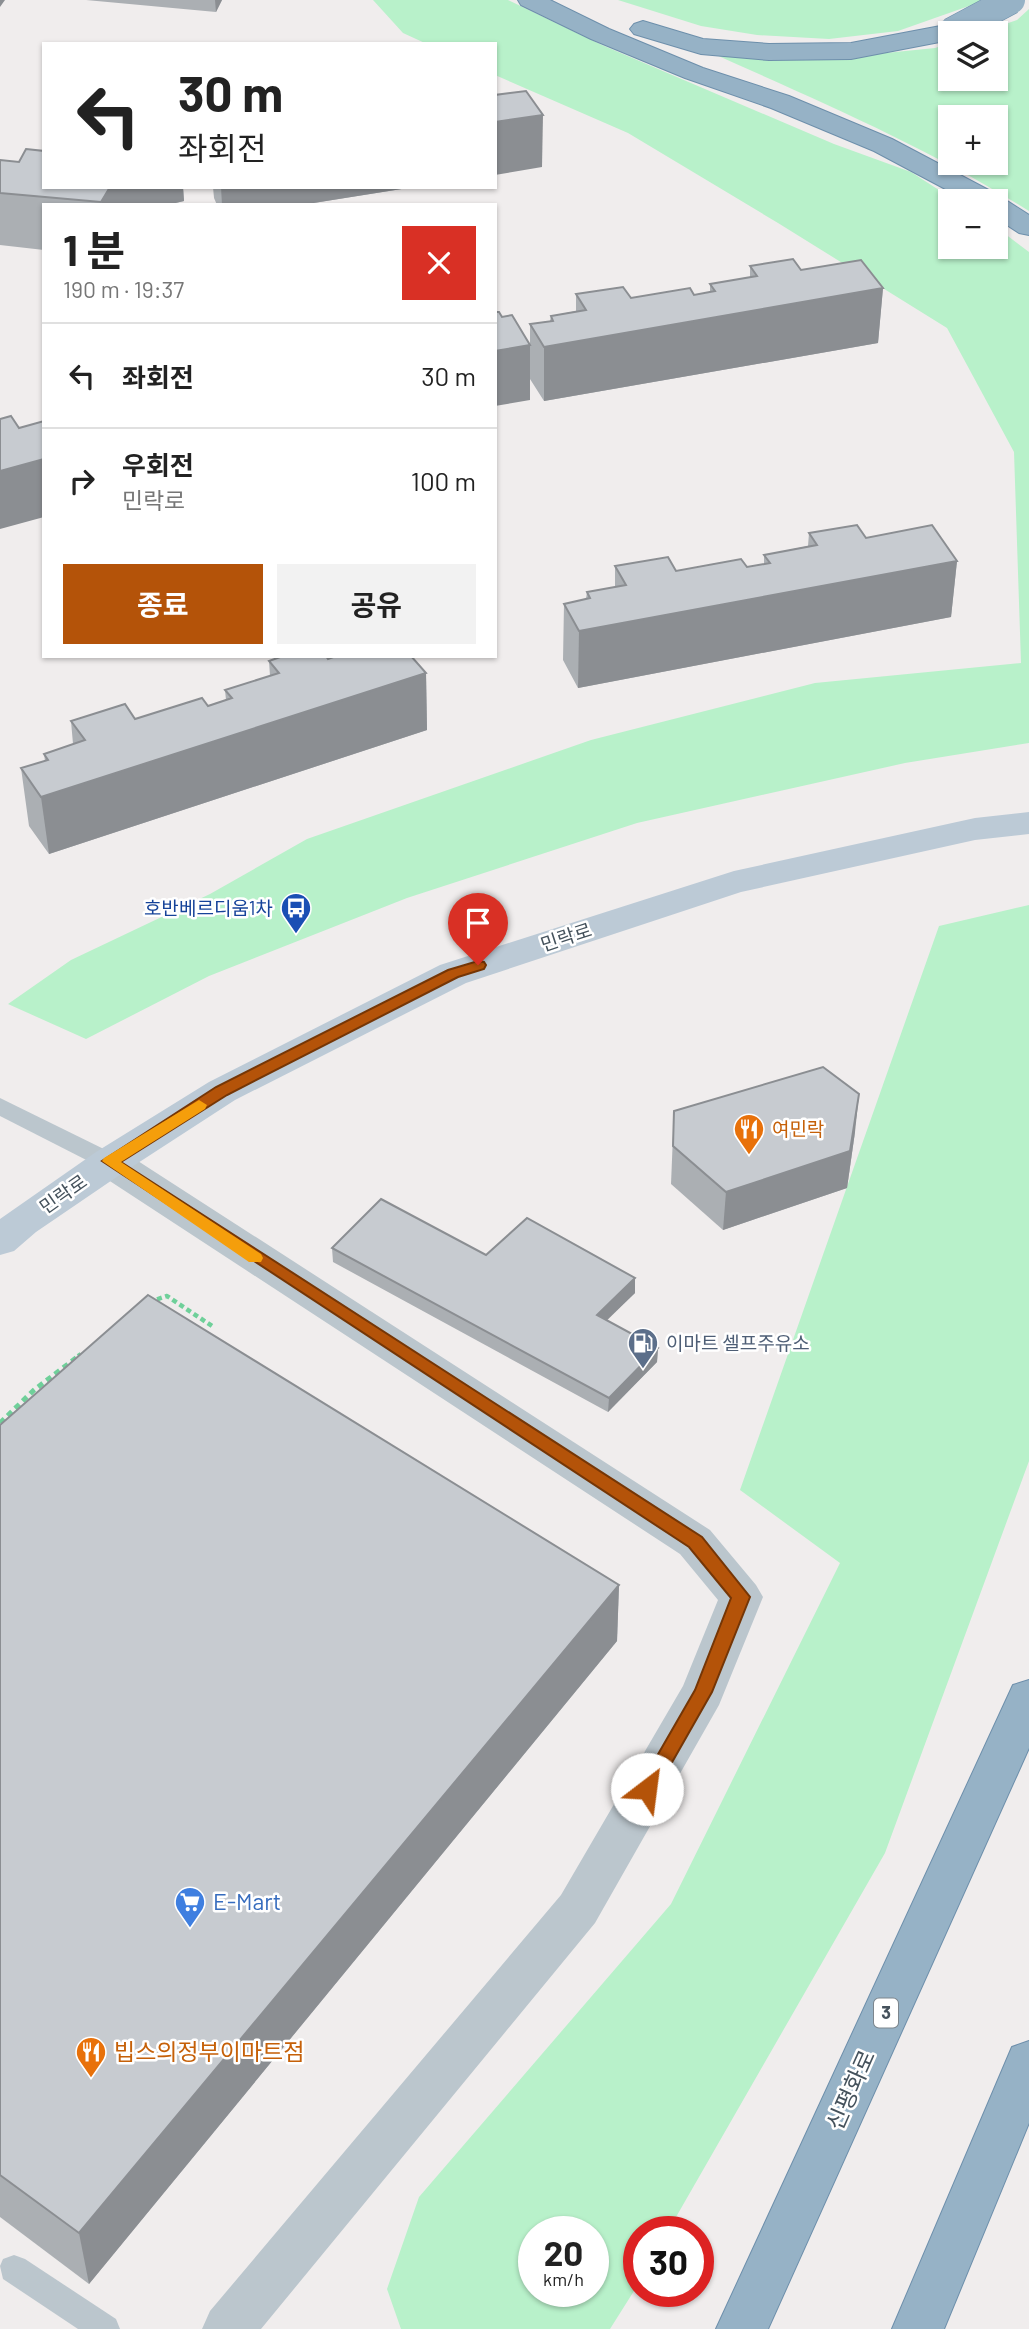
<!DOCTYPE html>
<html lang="ko">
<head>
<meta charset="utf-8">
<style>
  :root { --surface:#fff; --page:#f2f2f2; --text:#222; --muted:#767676; --line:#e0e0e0; --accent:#b45309 }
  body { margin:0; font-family:Barlow,"Noto Sans KR",sans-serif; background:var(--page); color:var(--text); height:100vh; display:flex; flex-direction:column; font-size:26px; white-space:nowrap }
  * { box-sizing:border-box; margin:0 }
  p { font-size:23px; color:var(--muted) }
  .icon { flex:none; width:38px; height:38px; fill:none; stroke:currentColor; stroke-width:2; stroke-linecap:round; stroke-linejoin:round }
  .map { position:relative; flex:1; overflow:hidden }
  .side { position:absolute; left:42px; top:203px; width:455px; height:455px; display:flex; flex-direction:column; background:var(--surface); border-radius:0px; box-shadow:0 2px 5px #0004 }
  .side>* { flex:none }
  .banner { position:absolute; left:42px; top:42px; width:455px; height:147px; border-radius:0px; box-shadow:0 2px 5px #0004; background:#fff; color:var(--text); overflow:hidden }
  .tools { position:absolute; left:938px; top:21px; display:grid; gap:14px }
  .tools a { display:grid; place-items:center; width:70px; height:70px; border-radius:0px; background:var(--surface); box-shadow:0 2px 5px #0004; font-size:35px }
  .speed { position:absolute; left:518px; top:2216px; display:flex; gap:14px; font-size:35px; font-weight:700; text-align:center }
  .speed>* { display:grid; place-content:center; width:91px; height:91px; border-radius:50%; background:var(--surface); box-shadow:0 2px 5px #0004; line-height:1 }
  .speed small { font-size:18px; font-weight:400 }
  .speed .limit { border:10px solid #d22; background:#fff; color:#111 }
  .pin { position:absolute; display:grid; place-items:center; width:60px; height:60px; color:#fff; margin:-72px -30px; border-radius:50% 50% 50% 0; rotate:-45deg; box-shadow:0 0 7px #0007 }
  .pin .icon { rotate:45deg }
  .me { position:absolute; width:77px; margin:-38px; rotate:30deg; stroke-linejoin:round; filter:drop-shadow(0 0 5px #0008) }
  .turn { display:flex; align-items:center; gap:24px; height:147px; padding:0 21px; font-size:32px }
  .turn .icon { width:91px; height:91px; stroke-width:2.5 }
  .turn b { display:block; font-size:49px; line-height:60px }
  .round { display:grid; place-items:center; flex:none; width:74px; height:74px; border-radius:0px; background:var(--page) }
  .headline { display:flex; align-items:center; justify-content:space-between; height:119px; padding:0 21px }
  h1 { font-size:42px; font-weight:700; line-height:52px }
  .cta { display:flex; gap:14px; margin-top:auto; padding:14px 21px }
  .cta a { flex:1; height:80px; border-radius:0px; background:var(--accent); color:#fff; font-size:28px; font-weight:700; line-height:80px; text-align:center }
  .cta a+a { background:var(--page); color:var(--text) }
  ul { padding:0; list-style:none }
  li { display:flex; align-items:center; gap:21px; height:105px; padding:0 21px; border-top:2px solid var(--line) }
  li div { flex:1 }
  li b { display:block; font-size:26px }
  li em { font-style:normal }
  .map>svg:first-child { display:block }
  .green { fill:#b8f1ca; fill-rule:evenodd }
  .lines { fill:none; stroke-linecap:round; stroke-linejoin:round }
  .trunk-casing { stroke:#6d8fab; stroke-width:2 }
  .path-far1 { stroke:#6fd09a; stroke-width:4.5; stroke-dasharray:5 3.5; stroke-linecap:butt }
  .path { stroke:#6fd09a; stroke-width:5; stroke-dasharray:6 4.5; stroke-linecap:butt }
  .service { fill:#bbc6cd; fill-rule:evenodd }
  .minor { fill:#bbc6cd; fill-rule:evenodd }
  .secondary { fill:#bccad6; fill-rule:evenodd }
  .trunk { fill:#96b2c6; fill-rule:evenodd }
  .trunk-bridge-casing { stroke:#6d8fab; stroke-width:29; stroke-linecap:butt }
  .trunk-bridge { stroke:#96b2c6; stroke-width:28 }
  .wall { fill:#abafb3 }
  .shaded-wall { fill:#8b8e92 }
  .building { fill:#c7cbd0; stroke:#8b8e92; stroke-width:2 }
  .route { fill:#b45309; stroke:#753606; stroke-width:2 }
  .slow { fill:#f59e0b }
  .labels { text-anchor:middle; stroke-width:5; stroke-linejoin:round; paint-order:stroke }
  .shield { fill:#fff; stroke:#7d868d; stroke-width:2 }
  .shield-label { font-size:18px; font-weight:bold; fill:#45525c }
  .transit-label { font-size:19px; fill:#164399; stroke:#fff; text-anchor:end }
  .street-label { font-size:19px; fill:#45525c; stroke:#fff }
  .food-label { font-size:19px; fill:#c56008; stroke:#fff; text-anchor:start }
  .service-label { font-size:19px; fill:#4e5e75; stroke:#fff; text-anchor:start }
  .near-shop-label { font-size:23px; fill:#366cbe; stroke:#fff; text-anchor:start }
  .near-food-label { font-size:23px; fill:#c56008; stroke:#fff; text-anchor:start }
  .near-street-label { font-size:23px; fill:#45525c; stroke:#fff }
</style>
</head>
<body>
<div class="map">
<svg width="1029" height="2329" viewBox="0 0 1029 2329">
  <rect width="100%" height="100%" fill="#f0eded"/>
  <!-- green -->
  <g class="green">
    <path d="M373,0h135l94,45 232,99 77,28 45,29h-6v46h46v-20l33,25v491l-124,20 -268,60 -230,75 -198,78 -123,63 -78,-35 63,-44 139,-66 97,-55 284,-99 224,-57 206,-20 -7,-211 -67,-124 -169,-105 -150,-90 -133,-58v-31h-68l-24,-11z"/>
    <path d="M618,0h368l-88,31 -69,8 -72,-4 -56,-9z"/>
    <path d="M1029,9v202c-103,-65 -215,-112 -326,-162l143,8 89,-9 15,-5v36h46v-46h-17l38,-13zM950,117h46v46h-46z"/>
    <path d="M1029,905v556l-144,392 -217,378h-29v52l-29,46h-209l-14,-40 32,-92 252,-293 169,-341 -100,-73 199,-564zM593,2231v60h-59v-60z"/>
  </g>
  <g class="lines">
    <!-- trunk casing -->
    <g class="trunk-casing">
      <g id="trunk">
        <path d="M518,0h32l59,29 94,39 86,28 103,43 106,56 31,20v20l-10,-2 -23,-15v-17h-28l-94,-50 -103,-43 -86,-30 -94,-39 -70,-34z"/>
        <path d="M643,21l60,18 66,5 82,-1 100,-19 9,3 4,5 -14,1v7l-99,19 -82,1 -68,-6 -67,-20 -4,-5 4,-5z"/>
        <path d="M1029,1680v68l-261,581h-52l291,-631 6,-13z"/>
        <path d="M1029,2041v82l-85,206h-52l120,-282z"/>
      </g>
    </g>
    <!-- path-far1 -->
    <g class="path-far1">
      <path d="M149,1302l18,-6 45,30"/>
      <path d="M78,1356l3,-2"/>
    </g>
    <!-- path -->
    <path class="path" d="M0,1423l34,-33 46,-35"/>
    <!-- service -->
    <g class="service">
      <path d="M0,1098l118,58 3,6 -3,6 -8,2 -8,-2 -102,-52z"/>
      <path d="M14,2255l11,4 91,60 4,10h-42l-75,-50 -3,-13 3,-7z"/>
    </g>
    <!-- minor -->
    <path class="minor" d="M110,1148l14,4 586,378 46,55 7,12 -44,108 -124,218 -334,406h-59l8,-18 351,-416 122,-209 35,-86 -38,-46 -584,-382 -5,-10 5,-10z"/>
    <!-- secondary -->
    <path class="secondary" d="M1029,812v22l-54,6 -234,52 -275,91 -231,117 -111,72 -88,60 -22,19 -14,4v-36l96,-67 113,-70 231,-117 294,-94 241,-53z"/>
    <!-- trunk -->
    <use href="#trunk" class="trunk"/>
    <!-- trunk-bridge casing -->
    <g class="trunk-bridge-casing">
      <path id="trunk-bridge" d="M951,32l60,-32"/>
    </g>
    <!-- trunk-bridge -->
    <use href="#trunk-bridge" class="trunk-bridge"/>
  </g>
  <!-- wall -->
  <g class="wall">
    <path d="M86,0h136l-6,12z"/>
    <path d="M0,160l19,2 25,25h139l1,14 -17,4h-123v45l-44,-5z"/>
    <path d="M213,187h201l-113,18h-84l-3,-7z"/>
    <path d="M750,266l51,4 82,18 -5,55 -334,58 -14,-22v-55l20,-3 1,-5 25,-5v-17l55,4 63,-3 16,-3v-8l40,-7z"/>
    <path d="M809,533l57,5 91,23 -6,56 -373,71 -15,-28 1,-56 22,-5 1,-7 28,-5v-21l61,5 71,-4 17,-3v-9l44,-9z"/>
    <path d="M328,659l98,14 1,57 -378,124 -20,-28 -8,-58 24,-7 -1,-7 29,-10 -2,-23 64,-2 73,-13 18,-6 -1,-10 45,-14 -1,-15z"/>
    <path d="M674,1111l181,21 -8,56 -124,42 -52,-46z"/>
    <path d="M332,1248l303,45 -29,27 52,28 -1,14 -49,50 -275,-150z"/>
    <path d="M0,1425l619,160 -2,56 -528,643 -89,-67z"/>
  </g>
  <!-- shaded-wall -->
  <g class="shaded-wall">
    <path d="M0,0h5l-5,7z"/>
    <path d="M215,0h7l-6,12z"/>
    <path d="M543,115l-1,52 -47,8v-53z"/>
    <path d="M100,187h83l1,14 -17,4h-65z"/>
    <path d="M221,187h193l-113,18h-79z"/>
    <path d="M883,288l-5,55 -334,58v-54z"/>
    <path d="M530,345v55l-35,6v-55z"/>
    <path d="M44,459v58l-44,12v-58z"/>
    <path d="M957,561l-6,56 -373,71 1,-57z"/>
    <path d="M426,673l1,57 -378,124 -8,-57z"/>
    <path d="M859,1094l-4,38 -8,56 -124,42 3,-38z"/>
    <path d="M635,1278v15l-38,37v-15z"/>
    <path d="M658,1348l-1,14 -49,50 1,-14z"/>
    <path d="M619,1585l-2,56 -528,643 -10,-51z"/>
  </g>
  <!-- building -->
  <g class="building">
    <path d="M526,91l17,24 -48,7v-27z"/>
    <path d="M26,149l18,2v36h66l-9,15 -101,-9v-33l19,2z"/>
    <path d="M793,259l8,11 60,-10 22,28 -339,59 -14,-23 23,-3 -2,-5 35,-6 -10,-16 47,-7 8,11 59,-10 4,7 21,-4 -5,-7 47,-8 -7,-10z"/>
    <path d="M495,312h4l3,5 10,-2 18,30 -35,6z"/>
    <path d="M11,416l8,12 25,-7v38l-44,12v-52z"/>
    <path d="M857,525l9,13 66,-13 25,36 -378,70 -15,-27 26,-6 -3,-6 39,-7 -11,-19 53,-9 8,14 65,-12 6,8 23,-4 -6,-8 53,-10 -8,-12z"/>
    <path d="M283,656h43l2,3 8,-3h75l15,17 -385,124 -20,-29 27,-8 -4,-6 41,-14 -14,-19 54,-17 10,15 67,-21 6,8 24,-8 -7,-8 54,-17 -10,-12z"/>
    <path d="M823,1067l36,27 -9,57 -124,41 -53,-46 1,-35z"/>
    <path d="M381,1199l105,56 41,-37 108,60 -38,37 61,33 -49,50 -277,-150z"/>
    <path d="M148,1295l471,290 -540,648 -79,-58v-750z"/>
  </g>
  <!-- route -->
  <path class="route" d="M478,961l6,1 2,3 -2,4 -26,8 -231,118 -106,67 581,375 48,60 -38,95 -58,102 -7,3 -6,-3 -3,-5 57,-99 36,-92 -42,-51 -587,-386 114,-74 232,-117z"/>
  <!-- slow -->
  <path class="slow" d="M199,1100l8,5 -2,4 -84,53 140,92 2,4 -2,4h-12l-147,-101 2,-3z"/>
  <!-- icons -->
  <defs>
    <g id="bus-pin" transform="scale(1.575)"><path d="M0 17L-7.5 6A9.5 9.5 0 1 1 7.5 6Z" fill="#1a4fb4" stroke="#fff"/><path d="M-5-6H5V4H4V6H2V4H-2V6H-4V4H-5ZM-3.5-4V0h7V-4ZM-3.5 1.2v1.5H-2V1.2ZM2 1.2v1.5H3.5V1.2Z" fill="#fff"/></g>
    <g id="restaurant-pin" transform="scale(1.575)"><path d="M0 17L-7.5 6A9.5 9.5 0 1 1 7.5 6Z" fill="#e8710a" stroke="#fff"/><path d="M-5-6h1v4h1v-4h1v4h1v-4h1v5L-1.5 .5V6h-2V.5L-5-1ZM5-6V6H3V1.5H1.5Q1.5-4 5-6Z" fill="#fff"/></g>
    <g id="fuel-pin" transform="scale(1.575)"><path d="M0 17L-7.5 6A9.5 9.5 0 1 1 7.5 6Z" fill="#5c6f8a" stroke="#fff"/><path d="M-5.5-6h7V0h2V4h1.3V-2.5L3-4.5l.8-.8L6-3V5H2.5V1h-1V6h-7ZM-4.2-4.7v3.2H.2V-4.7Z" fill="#fff"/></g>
    <g id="supermarket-pin" transform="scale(1.575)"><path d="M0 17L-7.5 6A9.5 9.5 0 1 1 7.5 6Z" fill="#3f7fe0" stroke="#fff"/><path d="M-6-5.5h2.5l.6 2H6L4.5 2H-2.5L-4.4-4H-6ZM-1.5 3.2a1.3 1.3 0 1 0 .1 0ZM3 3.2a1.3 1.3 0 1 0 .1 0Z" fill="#fff"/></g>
  </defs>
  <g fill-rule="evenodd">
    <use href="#bus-pin" x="296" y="908"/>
    <use href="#restaurant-pin" x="749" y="1129"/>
    <use href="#fuel-pin" x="643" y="1343"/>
    <use href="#supermarket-pin" x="190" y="1902"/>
    <use href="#restaurant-pin" x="91" y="2052"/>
  </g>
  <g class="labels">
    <!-- shield labels -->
    <rect class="shield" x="874" y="1998.5" width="24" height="29" rx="5"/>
    <g class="shield-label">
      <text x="886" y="2019">3</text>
    </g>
    <!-- transit labels -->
    <g class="transit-label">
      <text x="273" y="915">호반베르디움1차</text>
    </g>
    <!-- street labels -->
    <g class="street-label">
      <text transform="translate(566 937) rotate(-18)" y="7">민락로</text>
      <text transform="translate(63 1194) rotate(-35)" y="7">민락로</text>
    </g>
    <!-- food labels -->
    <g class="food-label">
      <text x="772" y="1136">여민락</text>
    </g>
    <!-- service labels -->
    <g class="service-label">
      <text x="666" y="1350">이마트 셀프주유소</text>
    </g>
    <!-- near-shop labels -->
    <g class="near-shop-label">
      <text x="213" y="1910">E-Mart</text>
    </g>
    <!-- near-food labels -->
    <g class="near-food-label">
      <text x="114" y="2060">빕스의정부이마트점</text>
    </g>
    <!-- near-street labels -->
    <g class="near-street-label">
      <text transform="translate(851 2090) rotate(-66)" y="8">신평화로</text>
    </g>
  </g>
</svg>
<div class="tools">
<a><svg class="icon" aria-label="layers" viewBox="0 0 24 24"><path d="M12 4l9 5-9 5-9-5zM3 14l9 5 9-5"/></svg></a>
<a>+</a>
<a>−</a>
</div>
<div class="speed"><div>20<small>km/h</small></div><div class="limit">30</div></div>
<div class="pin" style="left:478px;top:965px;background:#d93025"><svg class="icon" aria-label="arrive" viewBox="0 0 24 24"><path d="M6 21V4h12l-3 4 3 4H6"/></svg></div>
<svg class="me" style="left:647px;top:1789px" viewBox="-20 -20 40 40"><circle r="19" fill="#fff"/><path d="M0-13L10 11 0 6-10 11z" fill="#b45309"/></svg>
<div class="banner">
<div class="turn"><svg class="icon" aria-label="left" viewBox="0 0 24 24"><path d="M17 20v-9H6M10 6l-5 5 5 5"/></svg><div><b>30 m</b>좌회전</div></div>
</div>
<section class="side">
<div class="headline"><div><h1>1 분</h1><p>190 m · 19:37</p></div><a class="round" style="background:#d93025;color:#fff"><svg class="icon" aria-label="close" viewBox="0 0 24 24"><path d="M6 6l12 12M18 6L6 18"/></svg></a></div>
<ul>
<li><svg class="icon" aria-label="left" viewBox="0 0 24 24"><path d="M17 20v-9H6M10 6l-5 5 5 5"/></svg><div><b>좌회전</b></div><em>30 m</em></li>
<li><svg class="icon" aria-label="right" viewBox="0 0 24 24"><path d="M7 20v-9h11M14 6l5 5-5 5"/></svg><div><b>우회전</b><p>민락로</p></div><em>100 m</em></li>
</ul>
<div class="cta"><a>종료</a><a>공유</a></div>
</section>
</div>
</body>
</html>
